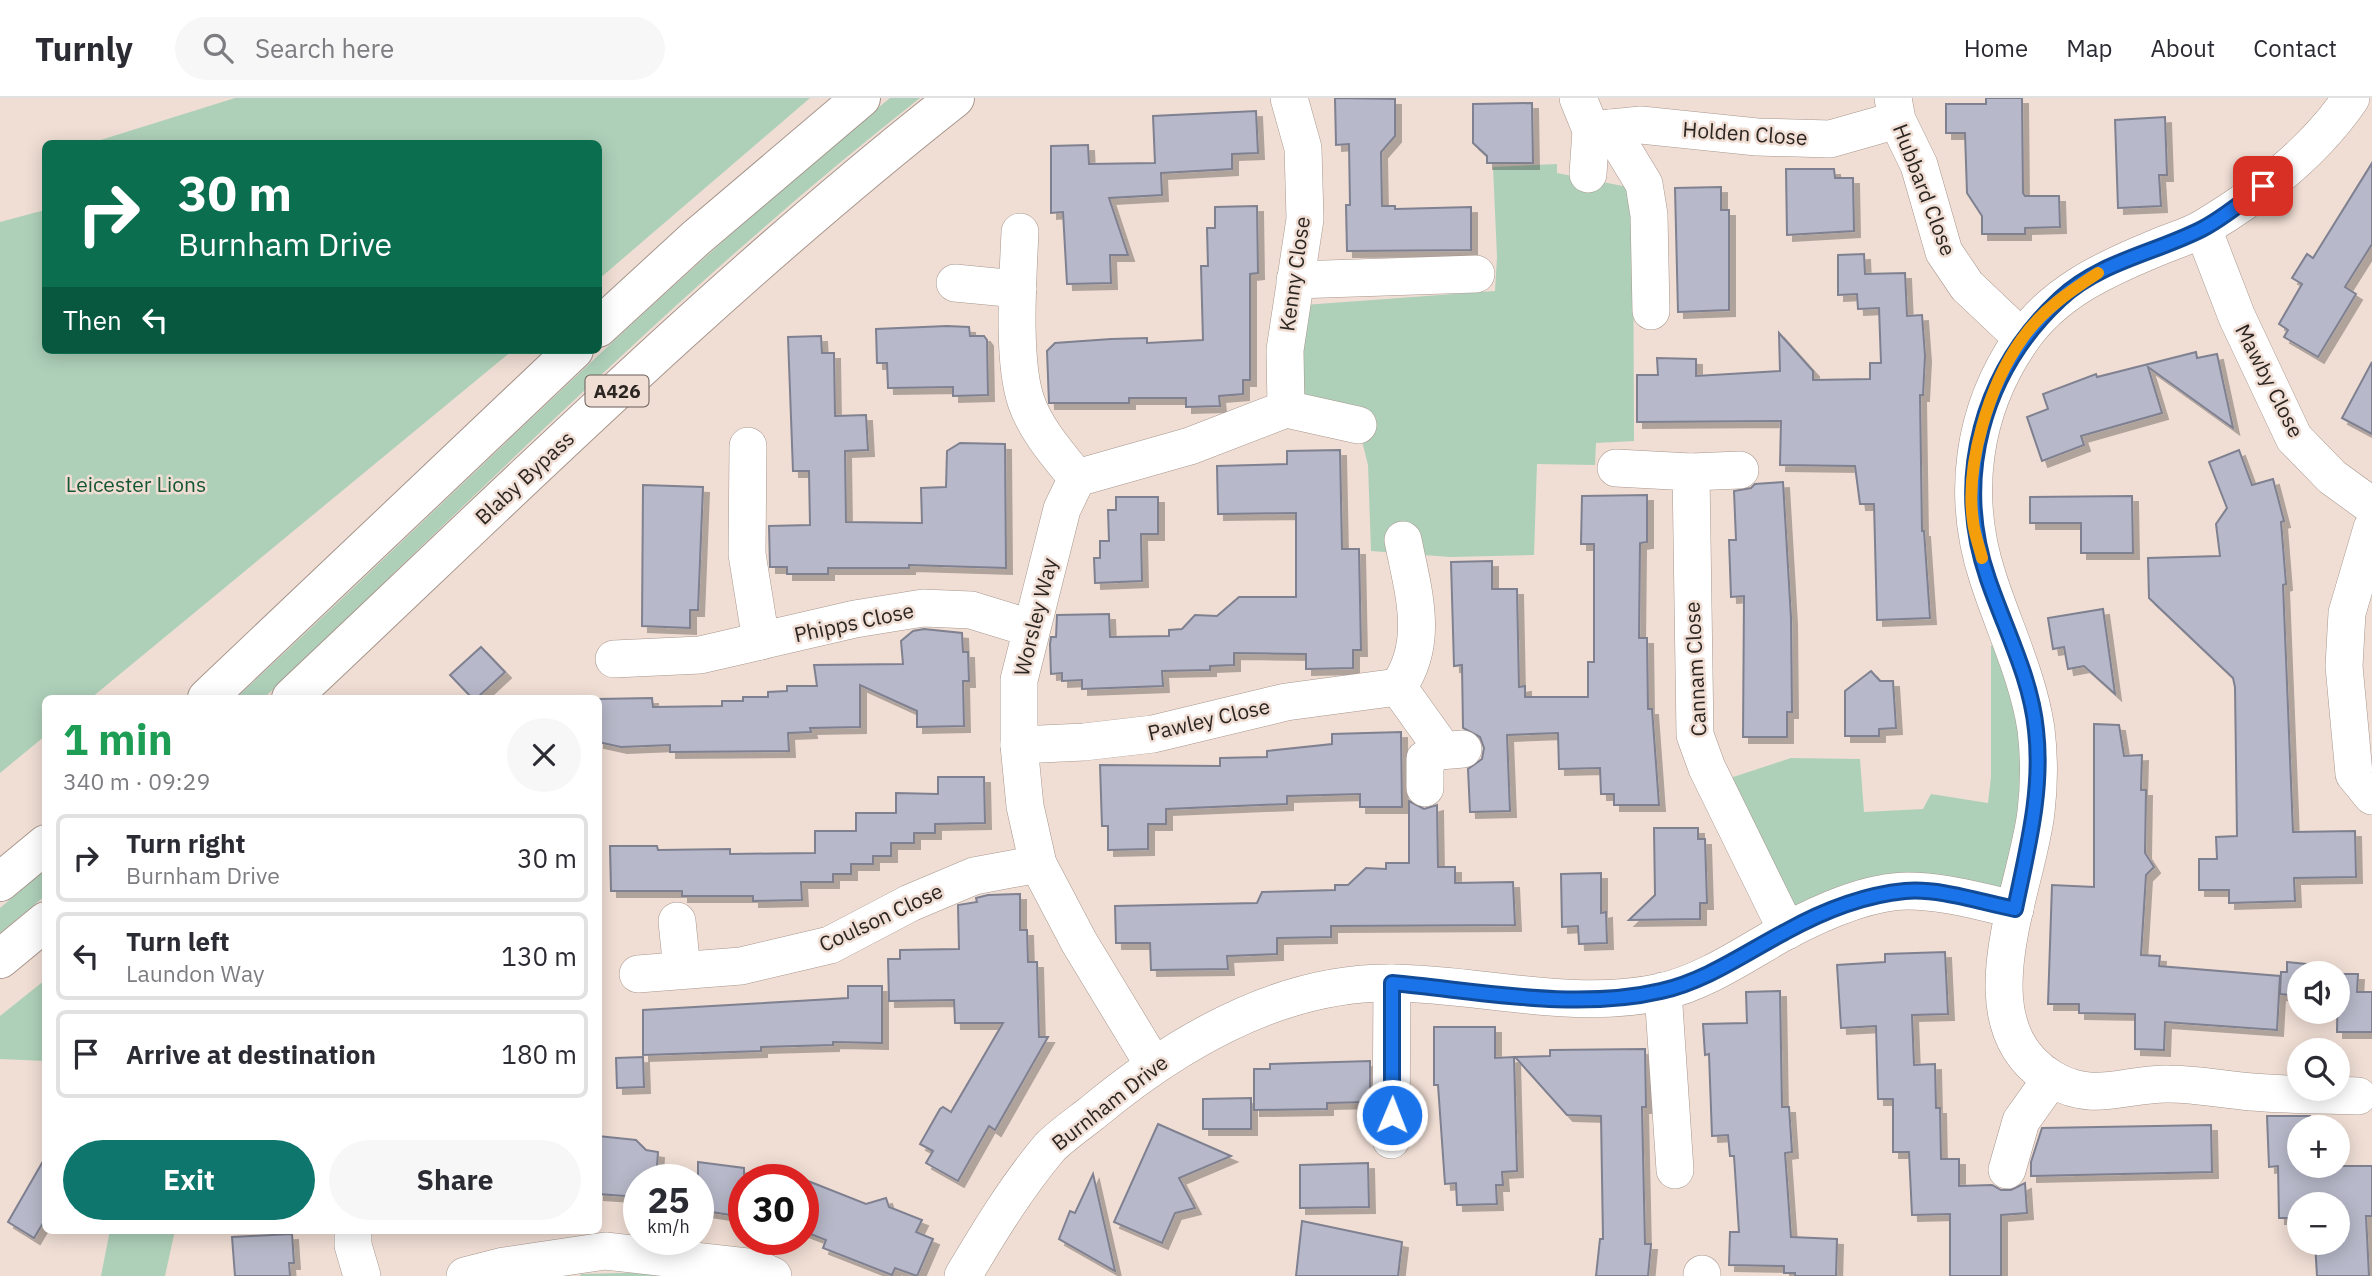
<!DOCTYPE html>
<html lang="en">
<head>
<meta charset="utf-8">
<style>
  :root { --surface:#fff; --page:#f7f7f7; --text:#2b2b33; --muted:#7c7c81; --line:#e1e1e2; --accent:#0f766e }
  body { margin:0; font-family:"IBM Plex Sans",sans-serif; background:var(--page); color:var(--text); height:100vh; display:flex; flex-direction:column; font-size:26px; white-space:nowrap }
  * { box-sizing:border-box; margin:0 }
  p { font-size:23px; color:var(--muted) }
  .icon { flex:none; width:38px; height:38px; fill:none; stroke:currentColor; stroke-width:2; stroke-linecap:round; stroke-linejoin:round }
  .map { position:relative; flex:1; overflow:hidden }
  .panel { position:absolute; left:42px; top:597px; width:560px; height:539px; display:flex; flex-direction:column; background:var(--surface); border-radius:10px; box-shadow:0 4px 18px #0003 }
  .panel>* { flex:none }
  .banner { position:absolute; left:42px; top:42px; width:560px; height:214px; border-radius:10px; box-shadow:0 4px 18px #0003; background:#0b6e4f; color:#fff; overflow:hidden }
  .fabs { position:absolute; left:2287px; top:863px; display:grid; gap:14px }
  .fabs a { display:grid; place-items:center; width:63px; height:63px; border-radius:50%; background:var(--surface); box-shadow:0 4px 18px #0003; font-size:35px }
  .speed { position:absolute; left:623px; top:1066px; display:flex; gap:14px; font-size:35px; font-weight:700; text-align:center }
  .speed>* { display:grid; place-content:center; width:91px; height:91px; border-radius:50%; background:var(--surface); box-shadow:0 4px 18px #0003; line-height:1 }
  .speed small { font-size:18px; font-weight:400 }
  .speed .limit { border:10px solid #d22; background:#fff; color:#111 }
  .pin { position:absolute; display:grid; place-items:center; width:60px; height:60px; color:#fff; margin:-30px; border-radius:14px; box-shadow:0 4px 10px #0006 }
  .me { position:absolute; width:77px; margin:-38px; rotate:1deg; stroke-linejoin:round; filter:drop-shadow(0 0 5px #0008) }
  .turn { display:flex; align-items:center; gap:24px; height:147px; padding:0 21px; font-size:32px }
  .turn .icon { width:91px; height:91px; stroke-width:2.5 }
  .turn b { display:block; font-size:49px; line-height:60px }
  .then { display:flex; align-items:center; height:66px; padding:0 21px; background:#0003; gap:14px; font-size:26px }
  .round { display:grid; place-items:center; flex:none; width:74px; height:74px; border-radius:37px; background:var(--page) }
  .summary { display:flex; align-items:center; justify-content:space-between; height:119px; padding:0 21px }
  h1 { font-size:42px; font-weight:700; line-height:52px; color:#1e9e55 }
  .primary-button { display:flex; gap:14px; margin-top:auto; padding:14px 21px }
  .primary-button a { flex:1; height:80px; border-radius:42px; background:var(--accent); color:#fff; font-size:28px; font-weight:700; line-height:80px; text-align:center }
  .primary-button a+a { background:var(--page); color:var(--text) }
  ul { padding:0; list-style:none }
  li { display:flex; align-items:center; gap:21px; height:88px; margin:0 14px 10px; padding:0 7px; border:4px solid var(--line); border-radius:10px }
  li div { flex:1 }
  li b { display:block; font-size:26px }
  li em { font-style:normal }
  header { display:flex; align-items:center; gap:42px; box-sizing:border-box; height:98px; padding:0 35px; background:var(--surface); border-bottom:2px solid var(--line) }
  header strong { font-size:33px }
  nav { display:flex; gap:38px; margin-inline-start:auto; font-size:24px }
  .search { width:490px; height:63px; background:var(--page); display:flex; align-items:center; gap:18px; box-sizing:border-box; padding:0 24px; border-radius:38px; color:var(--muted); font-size:26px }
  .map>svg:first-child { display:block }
  .green { fill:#aed0b9 }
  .building { fill:#b7b8c9; stroke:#7f8090; stroke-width:2; filter:url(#shadow) }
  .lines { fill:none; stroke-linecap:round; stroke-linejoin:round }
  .minor-casing { stroke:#a7968d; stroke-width:38 }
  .major-casing { stroke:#a7968d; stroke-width:40 }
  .minor { stroke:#fff; stroke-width:37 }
  .major { stroke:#fff; stroke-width:38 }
  .route-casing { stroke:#114b97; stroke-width:18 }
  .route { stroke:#1a73e8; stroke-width:12 }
  .slow { stroke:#f59e0b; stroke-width:12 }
  .labels { text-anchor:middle; stroke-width:5; stroke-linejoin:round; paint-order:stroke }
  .shield { fill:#f0ded4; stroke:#675d57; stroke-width:2 }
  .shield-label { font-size:19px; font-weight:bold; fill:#2c2622 }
  .street-label { font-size:21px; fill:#2c2622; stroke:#f0ded4 }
  .park-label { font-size:21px; fill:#155633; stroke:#f0ded4 }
</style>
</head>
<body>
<header>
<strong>Turnly</strong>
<div class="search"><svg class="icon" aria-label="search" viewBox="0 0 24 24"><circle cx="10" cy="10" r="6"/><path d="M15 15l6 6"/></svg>Search here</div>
<nav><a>Home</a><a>Map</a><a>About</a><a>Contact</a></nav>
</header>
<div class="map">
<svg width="2372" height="1178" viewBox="0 0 2372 1178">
  <defs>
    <filter id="shadow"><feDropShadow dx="6" dy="6" stdDeviation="0" flood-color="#0004"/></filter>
  </defs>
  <rect width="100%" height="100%" fill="#f0ded4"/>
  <!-- green -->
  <g class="green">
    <path d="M235,0h575l-211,181 -1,-135 -507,-1z"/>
    <path d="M890,0h30c-233,183 -442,396 -656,600h-28c217,-201 424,-412 654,-600z"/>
    <path d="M1557,66v9l76,15 1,253 -38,2 -1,22 -58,-1 -3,91 -84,2 -79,-6 -3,-86 -10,-40 -72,-16 4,-103 205,-15 2,-34 -4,-90z"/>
    <path d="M45,112l1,140h467l-422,348h-45l-1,38 -45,37v-551z"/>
    <path d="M2005,526l31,106 -21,179 -66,-14 -162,36 -72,-148 76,-25 69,1 4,53 59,-3 8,-15 57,9 3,-26v-131z"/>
    <path d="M45,772v26l-45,37v-25z"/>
    <path d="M45,882v81l-45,-2v-43z"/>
    <path d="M110,1132h65l-10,46h-64z"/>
    <path d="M664,1174l17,4h-101l1,-2z"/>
  </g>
  <!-- building -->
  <g class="building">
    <path d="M1335,0l60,1v37l-14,16 1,54h13v3l76,-2v43l-124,1 -1,-46h4l-1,-61 -13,1z"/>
    <path d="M1986,0h36l1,95 2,3h34l1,31 -35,1v6h-43v-18l-15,-23 -2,-60h-19v-29h40z"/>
    <path d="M1532,5l1,60h-46v-7l-14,-13v-39z"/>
    <path d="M1256,13l2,42 -26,1v15l-71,4 1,22 -53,3 19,57h-18l1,28 -44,1 -4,-72 -12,1v-67l37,-1 1,19 66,-1 -2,-47z"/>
    <path d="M2165,19l2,58h-8l2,31 -43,2 -3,-88z"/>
    <path d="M2372,65v81l-27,43 11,7 -38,63 -34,-20 4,-7 -9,-6 23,-40 -10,-6 15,-24 6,4z"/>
    <path d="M1786,71h48l1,9h18l1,53 -67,4z"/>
    <path d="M1721,89v23h8v100l-51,2 -3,-124z"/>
    <path d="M1257,108l1,67 -8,1v106h-7v14l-24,2 1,10 -34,1v-9h-57v5h-80l-2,-52 8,-8 56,-4 36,-1v5l56,-3 -2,-74h7l-1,-38h8v-21z"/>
    <path d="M1864,156l1,20 40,-1 2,43 15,-1 3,41 -2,39h-3l2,136h2l6,87 -53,2 -3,-116h-14l-5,-38 -75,-1 1,-44 -144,1v-47h21l-1,-17 39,1v17l84,-5 -1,-38 34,38v9l57,-1v-16h11l-2,-55 -21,1 -1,-15 -19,1v-40z"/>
    <path d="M947,228l22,1 1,9h14l3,4 1,55 -35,1v-9l-65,1 -1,-25h-10l-1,-34z"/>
    <path d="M821,238l1,17h12l1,63 31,-1 2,35 -23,1 1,71 76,1 -1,-35 25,-1 1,-36 13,-8 45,1 1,124 -97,-3v3h-81v6h-41v-7h-17l-1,-41 41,-1 -1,-54h-16l-5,-134z"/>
    <path d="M2196,254l1,6 20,-4 16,74 -85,-61 14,46 -81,23 3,9 -42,16 -15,-44 21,-8 -5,-15 53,-20 1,3z"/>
    <path d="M2372,264v72l-30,-16z"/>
    <path d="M1340,352l2,99h17l2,101h-8v18l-47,1v-15l-72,-1v12l-24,1v4l-48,1 1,15 -81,3v-9l-20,1v-8l-11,1 -1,-30 1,-7h5l1,-22 52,-1 1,23 59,-1v-6l13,-1 13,-14 22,1 22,-19h57v-84l-78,1 -1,-48 70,-2v-13z"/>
    <path d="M2239,352l13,35 21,-6 11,42 -3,1 5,62 -3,1 10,247 62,-1 1,46 -62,1 1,23 -66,2v-13h-30v-31h18l-1,-22 21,-1 -2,-149 -2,-9 -84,-80 -1,-40 72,-2 -4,-32 11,-16 -18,-46z"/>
    <path d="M1783,384l8,136 1,94h-5v25h-44l1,-141 -13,1 -2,-57h7l-2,-49 17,-3 4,-4z"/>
    <path d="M643,387l60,2 -5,123h-8v18l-48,-2z"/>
    <path d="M1647,397v47l-7,1 -1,95h8l1,71h4l7,96h-45v-11h-13l-1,-26 -41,1 -1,-36 -51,2 3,76 -40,1 -2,-43 14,-10 2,-11 -4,-11 -17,-9 -1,-63 -8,1 -3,-104 41,-1v28h25l2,98 6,-1v11h63v-35h6v-118h-13l1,-48z"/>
    <path d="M2132,398l1,57h-52v-30h-51v-26z"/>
    <path d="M1116,399h42v37h-17l1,47 -47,2 -1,-25h6v-17h9l-1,-31h8z"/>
    <path d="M2103,511l12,85 -31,-28 -16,3 -4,-22 -11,2 -5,-31z"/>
    <path d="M924,531l38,4 1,19h5l1,29h-6l1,45 -47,1v-16l-57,-26v42l-50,1 1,4 -23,1 1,18 -119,1v-7l-49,2 -23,-5v-43l54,-1 1,9 69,-1v-5h21v-4h25v-5l19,-1v-5h30l-3,-21 89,-1 -2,-23 12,-10z"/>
    <path d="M481,549l24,25 -28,26h-5l-22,-23z"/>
    <path d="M1871,573l9,10h13l3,47 -17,1v7h-34v-45z"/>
    <path d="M2094,626l25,1 5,31 18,-1 -1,35h5l-1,63 9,14 -8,8 -5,80 19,1 -1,10 121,10 -3,54 -112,-8 -1,28 -29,-1v-35l-56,-1v-9h-31l4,-119 42,2z"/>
    <path d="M1401,634l1,75h-42v-13l-73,2v8l-121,5v15h-18v25l-40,1v-24h-6l-2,-61 120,1v-8l47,-1v-6l65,-7v-10z"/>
    <path d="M938,679h46l1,46 -50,1v9h-21v10h-23v13h-18v8h-22v10h-18v8h-32l1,18 -49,1v-5h-71v-5h-71l-1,-45h47l1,4 72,-1v5l85,-1v-22h41v-18h40v-20l42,1z"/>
    <path d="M1409,703l15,8 13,-4 1,62h17v16l58,-1 2,43 -184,1v11l-54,1v16l-50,2 1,13 -77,1 -1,-27h-34l-1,-37 142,-3 5,-11 73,-2v-5h13l18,-17 20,1v-6h23z"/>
    <path d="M1654,730h44v11h7l2,64h-7v16l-71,1 26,-25z"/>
    <path d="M1601,775v40l5,-1 1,31 -28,1 -1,-18 -16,1 -1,-53z"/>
    <path d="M1020,796v36h7l1,32h9l2,75h9l-53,93 -6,-4 -31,55 -32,-18 7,-12 -13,-7 20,-35 3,-2 8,5 52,-89h-48l-1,-23 -65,1 -1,-42h12v-9l59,-1 -1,-44 19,-3 -1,-4 12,-3z"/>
    <path d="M1945,854l3,62 -36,1 2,50 21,-1 1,44h4l1,51h18v27l33,-1 9,5h10l14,-7 2,30 -26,2v61h-51v-62l-38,1 -3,-63h-16v-53h-15l-2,-73 -35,2 -4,-63 48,-3v-8z"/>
    <path d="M2287,864l29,3 -1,8h-15v23l-20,-2 1,-22h6z"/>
    <path d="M2338,876h20l-1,18h15v40h-35z"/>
    <path d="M848,888h34v57l-49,-1v3l-72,2v4l-118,4v-45l205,-12z"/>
    <path d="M1780,893l2,116h7l3,45 -7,1 6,84 46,2 -1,37h-41v-3h-11v-7l-55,-1 1,-33h9l-5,-76h-4l-2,-21 -16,1 -3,-82 -4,1 -2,-31 44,-1 -1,-31z"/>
    <path d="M1434,929h61v31l19,-1 3,114 -15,1 1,13h-7l1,19 -40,1 -1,-22 -11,1 -7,-99h-4z"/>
    <path d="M1645,951l1,58h-4l3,137h6l-3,32h-52l4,-37h3l-2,-123 -34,-1 -52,-58 35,-1v-6z"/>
    <path d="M643,959l1,30 -27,1 -1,-30z"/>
    <path d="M1370,963v41l-43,1v6l-73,1v-41h16v-5z"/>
    <path d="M1251,1000v31h-48v-30z"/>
    <path d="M2267,1018h43v11h-10v39h72v50h-6l3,60h-52l-2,-34h23v-38h-38v14h-21l-1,-52 -9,1z"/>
    <path d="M1158,1026l73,32 -52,22 16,30 -20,5 -13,30 -48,-21z"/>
    <path d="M2211,1027l1,47 -181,4v-14l11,-34z"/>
    <path d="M598,1038l38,4 10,10 12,2 -2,28h-17v17l-41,-3z"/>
    <path d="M46,1058v62l-12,20 -26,-16z"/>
    <path d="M698,1064l46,6v49l-46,-7z"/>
    <path d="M1368,1065l1,44 -69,1v-43z"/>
    <path d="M1093,1076l22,97 -56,-32 11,-28 5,2z"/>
    <path d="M803,1081l63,25 20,-6 3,9 33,13 -6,12 17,7 -16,37 -22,-8 -3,7 -69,-27 3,-8 -23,-9z"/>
    <path d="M1302,1123l100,21 -4,34h-102z"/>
    <path d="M292,1136l2,29h-5l1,13h-55l-3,-39z"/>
  </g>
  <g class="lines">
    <!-- minor casing -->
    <g class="minor-casing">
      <g id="minor">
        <path d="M1578,0l13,32 50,-5 116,12 73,2 67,-19"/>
        <path d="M1893,0l4,22 22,45 25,87 23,34 55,52"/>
        <path d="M2351,0c-36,53 -91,96 -146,129 -14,9 -33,14 -49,21 -51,21 -102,44 -135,92 -49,71 -60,156 -33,238 16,50 40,98 48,151 3,25 3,58 0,83 -9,79 -76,212 16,267 42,25 74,4 117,5 28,0 56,6 83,8 35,3 71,3 106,4"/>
        <path d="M1610,30l34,56 5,31 2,96"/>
        <path d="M1588,76l3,-44"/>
        <path d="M2203,131l34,88 57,121 38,39 40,29"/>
        <path d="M1020,134c-2,45 -8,128 6,169 9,28 33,55 51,77"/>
        <path d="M1295,182l181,-6"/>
        <path d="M955,185l63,6"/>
        <path d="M1286,311l-1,-59 20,-131 -2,-71 -14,-50"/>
        <path d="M748,348l-1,108 14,87"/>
        <path d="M1616,370l75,4 4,263 12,33 80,163"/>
        <path d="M1691,374l49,-2"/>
        <path d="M2372,430l-25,85 -3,53 10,108 18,22"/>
        <path d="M614,561l86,-4 155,-36 68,-11 48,2 59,18"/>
        <path d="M1398,589l38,53 3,11 24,-2"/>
        <path d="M1019,647l65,-3 69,-8 133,-32 112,-15c32,-45 15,-96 5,-147"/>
        <path d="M1425,690v-29l14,-8"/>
        <path d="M677,823l5,49"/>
        <path d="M638,876l103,-8 89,-21 80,-42 64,-27 64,-12"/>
        <path d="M1663,893l12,179"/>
        <path d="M1153,966l-74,-122 -41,-78 -13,-58 -6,-61v-65l43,-171 15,-31 113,-32 96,-37 72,16"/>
        <path d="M1391,1042l1,-157"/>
        <path d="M2007,1072l14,-49 30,-42"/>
        <path d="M353,1132v15l9,31"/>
        <path d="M465,1178l39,-10 101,-15 151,17 17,8"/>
        <path d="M963,1178c26,-44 54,-90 87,-129 12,-12 28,-23 42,-34 83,-69 189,-132 301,-130 89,1 179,28 268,9 44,-10 84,-38 123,-60 36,-19 83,-41 124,-41 36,0 72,11 107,18"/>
        <path d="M1702,1178v-2"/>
      </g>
    </g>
    <!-- major casing -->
    <g class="major-casing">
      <g id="major">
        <path d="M598,230l98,-90 165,-140"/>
        <path d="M207,600l367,-348"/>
        <path d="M291,600c217,-204 429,-415 664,-600"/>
        <path d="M0,784l46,-38"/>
        <path d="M0,861l46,-38"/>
      </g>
    </g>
    <!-- minor -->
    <use href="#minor" class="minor"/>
    <!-- major -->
    <use href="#major" class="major"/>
  </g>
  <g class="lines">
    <!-- route casing -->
    <g class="route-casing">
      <path id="route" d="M1392,1017v-132c87,8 183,28 269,8 45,-10 84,-38 124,-59 36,-20 78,-37 120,-41 35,-3 75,11 110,18 12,-59 28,-118 21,-179 -5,-52 -31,-101 -48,-151 -35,-101 -6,-207 72,-280 39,-37 95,-46 142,-70 21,-11 42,-28 61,-43"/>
    </g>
    <!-- route -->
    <use href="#route" class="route"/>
    <!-- slow -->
    <path class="slow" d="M1982,460c-3,-12 -8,-25 -9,-37 -8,-56 16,-136 49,-182 19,-28 48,-48 76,-66"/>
  </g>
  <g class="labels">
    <!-- shield labels -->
    <rect class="shield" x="585.5" y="277.5" width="63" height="31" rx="5"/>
    <g class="shield-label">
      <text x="617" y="300">A426</text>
    </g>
    <!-- street labels -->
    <g class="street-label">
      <text transform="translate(1745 36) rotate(4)" y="7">Holden Close</text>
      <text transform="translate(1924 92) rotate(69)" y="7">Hubbard Close</text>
      <text transform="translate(1295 176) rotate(-82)" y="7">Kenny Close</text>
      <text transform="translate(2269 283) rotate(63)" y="7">Mawby Close</text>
      <text transform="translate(525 380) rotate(-43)" y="7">Blaby Bypass</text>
      <text transform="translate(1036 519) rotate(-76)" y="7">Worsley Way</text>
      <text transform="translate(854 525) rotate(-12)" y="7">Phipps Close</text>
      <text transform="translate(1696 571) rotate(-93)" y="7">Cannam Close</text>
      <text transform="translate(1209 622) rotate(-13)" y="7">Pawley Close</text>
      <text transform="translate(881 820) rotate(-25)" y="7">Coulson Close</text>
      <text transform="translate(1110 1005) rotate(-38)" y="7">Burnham Drive</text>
    </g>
    <!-- park labels -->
    <g class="park-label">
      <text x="136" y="394">Leicester Lions</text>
    </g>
  </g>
</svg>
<div class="fabs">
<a><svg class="icon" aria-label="sound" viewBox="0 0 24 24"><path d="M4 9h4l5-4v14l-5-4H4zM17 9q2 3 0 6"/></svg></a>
<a><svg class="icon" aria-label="search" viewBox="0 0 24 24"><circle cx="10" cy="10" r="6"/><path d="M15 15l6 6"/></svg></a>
<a>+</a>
<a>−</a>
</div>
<div class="speed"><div>25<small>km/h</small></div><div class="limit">30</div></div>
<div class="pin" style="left:2263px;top:88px;background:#d93025"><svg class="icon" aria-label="arrive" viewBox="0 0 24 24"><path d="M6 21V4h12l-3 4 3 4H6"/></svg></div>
<svg class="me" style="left:1392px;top:1017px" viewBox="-20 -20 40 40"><circle r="17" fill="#1a73e8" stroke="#fff" stroke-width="3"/><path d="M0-11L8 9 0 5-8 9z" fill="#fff"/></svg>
<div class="banner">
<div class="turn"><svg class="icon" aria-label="right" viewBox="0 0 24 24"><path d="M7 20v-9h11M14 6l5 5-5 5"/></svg><div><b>30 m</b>Burnham Drive</div></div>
<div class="then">Then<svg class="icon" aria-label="left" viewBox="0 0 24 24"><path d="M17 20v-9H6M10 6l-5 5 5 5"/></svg></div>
</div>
<section class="panel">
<div class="summary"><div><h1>1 min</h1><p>340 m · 09:29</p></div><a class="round"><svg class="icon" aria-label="close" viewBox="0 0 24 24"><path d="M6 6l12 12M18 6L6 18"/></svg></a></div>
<ul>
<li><svg class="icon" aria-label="right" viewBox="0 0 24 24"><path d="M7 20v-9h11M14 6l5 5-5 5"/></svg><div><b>Turn right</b><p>Burnham Drive</p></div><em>30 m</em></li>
<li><svg class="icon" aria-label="left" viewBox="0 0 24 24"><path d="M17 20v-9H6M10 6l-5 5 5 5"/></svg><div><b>Turn left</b><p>Laundon Way</p></div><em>130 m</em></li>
<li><svg class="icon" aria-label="arrive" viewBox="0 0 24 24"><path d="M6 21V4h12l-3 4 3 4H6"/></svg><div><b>Arrive at destination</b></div><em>180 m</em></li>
</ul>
<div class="primary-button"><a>Exit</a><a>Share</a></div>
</section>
</div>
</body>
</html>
